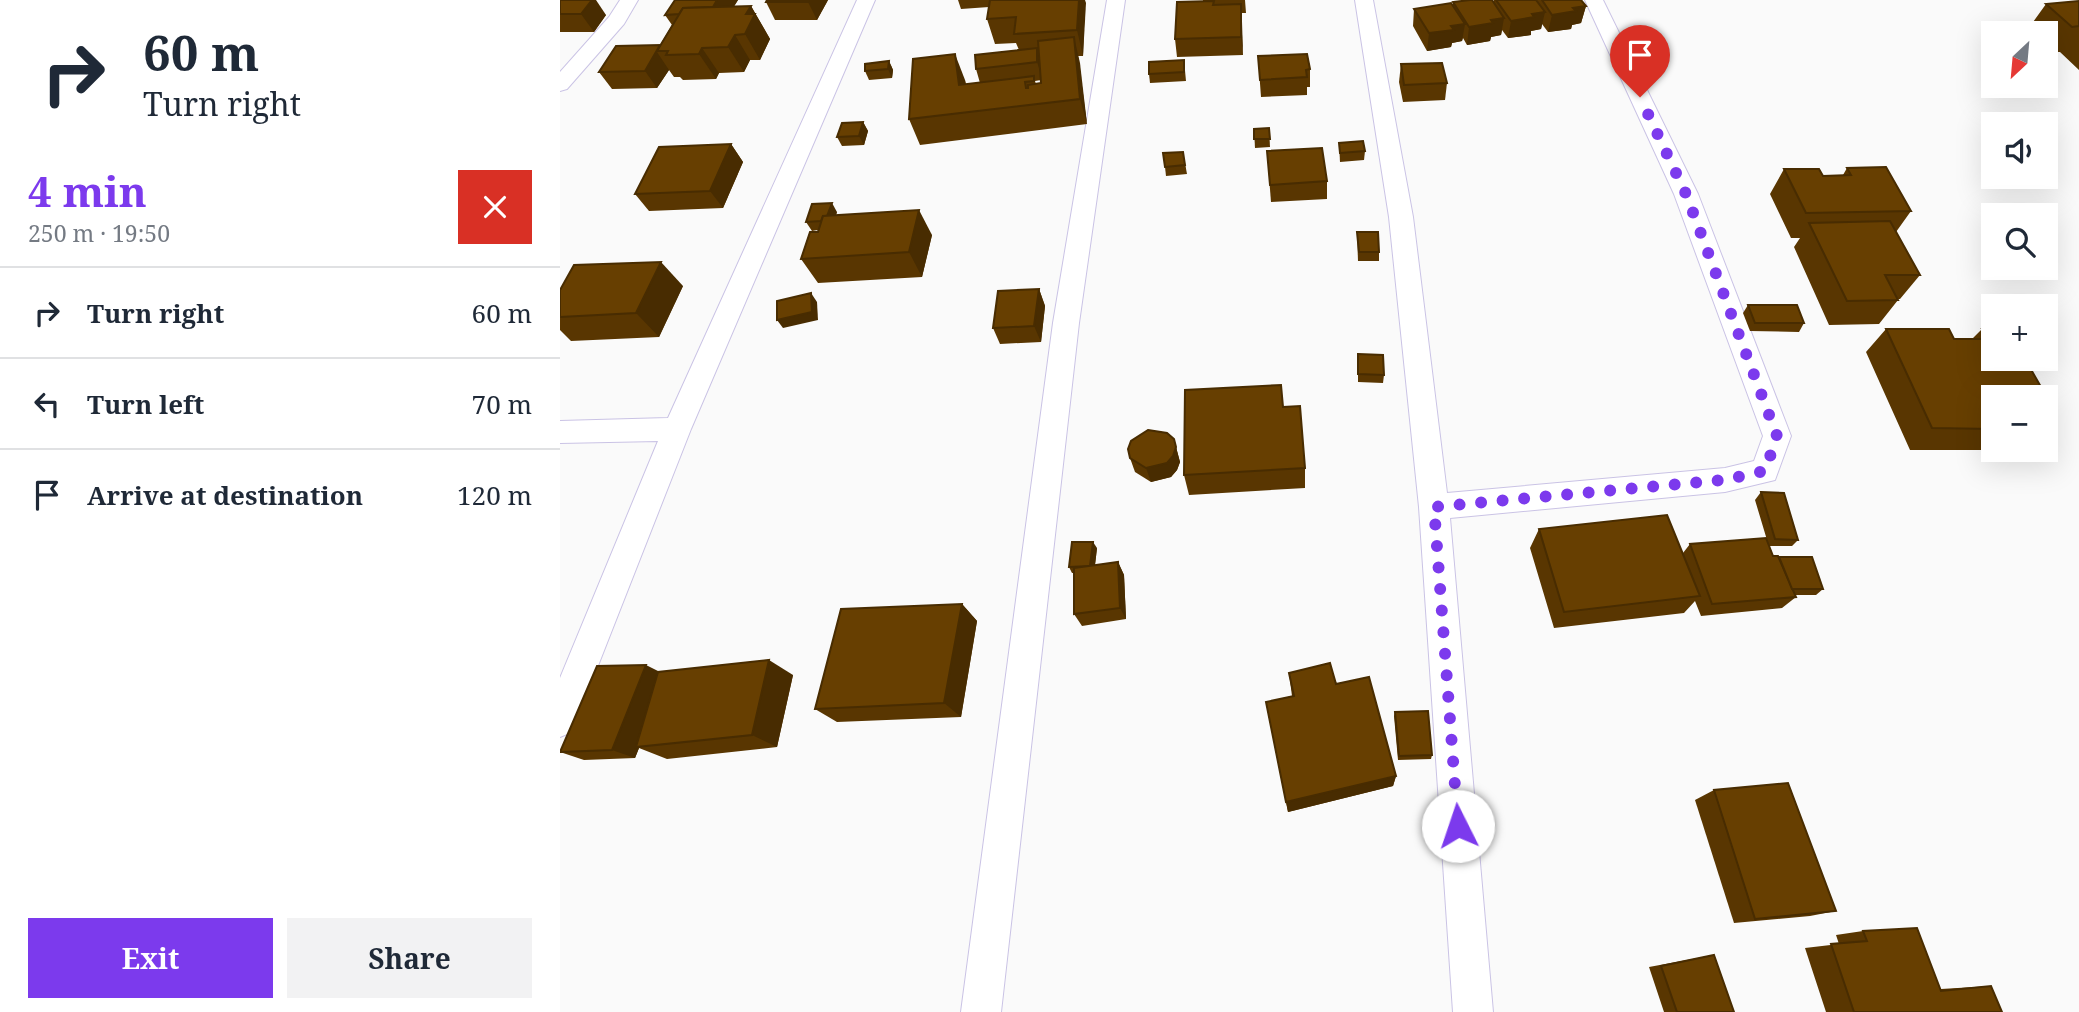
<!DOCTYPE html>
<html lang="en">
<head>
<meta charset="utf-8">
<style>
  :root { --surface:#fff; --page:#f2f2f3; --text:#1f2937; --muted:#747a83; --line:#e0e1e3; --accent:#7c3aed }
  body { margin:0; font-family:"Noto Serif",serif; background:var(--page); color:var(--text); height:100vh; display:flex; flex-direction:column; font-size:26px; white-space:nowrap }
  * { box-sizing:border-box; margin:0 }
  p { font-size:23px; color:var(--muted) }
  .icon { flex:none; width:38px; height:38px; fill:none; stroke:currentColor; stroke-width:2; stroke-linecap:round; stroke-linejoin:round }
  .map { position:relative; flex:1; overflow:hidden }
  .sheet { display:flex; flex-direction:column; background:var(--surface); width:560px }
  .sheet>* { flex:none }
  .hud { background:#fff; color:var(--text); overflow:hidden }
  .needle { width:46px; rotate:206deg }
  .tools { position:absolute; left:1421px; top:21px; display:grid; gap:14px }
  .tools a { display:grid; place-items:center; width:77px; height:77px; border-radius:0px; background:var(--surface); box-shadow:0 7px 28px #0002; font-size:35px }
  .pin { position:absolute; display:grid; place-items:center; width:60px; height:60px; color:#fff; margin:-72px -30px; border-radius:50% 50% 50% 0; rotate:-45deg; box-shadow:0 0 7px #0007 }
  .pin .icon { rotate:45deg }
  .me { position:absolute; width:77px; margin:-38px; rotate:356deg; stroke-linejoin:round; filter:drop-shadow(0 0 5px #0008) }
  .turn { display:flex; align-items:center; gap:24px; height:147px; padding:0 28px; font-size:32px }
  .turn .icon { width:91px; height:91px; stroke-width:2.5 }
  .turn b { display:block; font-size:49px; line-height:60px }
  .round { display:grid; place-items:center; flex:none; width:74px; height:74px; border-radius:0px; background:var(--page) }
  .overview { display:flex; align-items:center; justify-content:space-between; height:119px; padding:0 28px }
  h1 { font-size:42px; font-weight:700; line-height:52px; color:var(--accent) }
  .button { display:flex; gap:14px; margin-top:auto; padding:14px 28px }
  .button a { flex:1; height:80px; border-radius:0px; background:var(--accent); color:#fff; font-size:28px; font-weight:700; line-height:80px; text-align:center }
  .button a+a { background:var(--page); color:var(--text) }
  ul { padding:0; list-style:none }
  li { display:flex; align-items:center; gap:21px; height:91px; padding:0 28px; border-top:2px solid var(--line) }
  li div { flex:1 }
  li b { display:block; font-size:26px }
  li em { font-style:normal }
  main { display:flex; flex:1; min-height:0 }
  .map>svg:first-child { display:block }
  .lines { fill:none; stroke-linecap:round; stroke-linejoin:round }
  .street-casing { stroke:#cac3e5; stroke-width:2 }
  .street { fill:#fff; fill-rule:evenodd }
  .wall { fill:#593601; fill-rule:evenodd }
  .shaded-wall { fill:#482c01 }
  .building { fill:#673f01; stroke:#482c01; stroke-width:2 }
  .route { stroke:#7c3aed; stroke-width:12; stroke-dasharray:0 21.6 }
</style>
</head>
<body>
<main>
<section class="sheet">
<div class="hud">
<div class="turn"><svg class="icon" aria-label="right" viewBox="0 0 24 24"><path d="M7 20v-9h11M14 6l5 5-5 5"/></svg><div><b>60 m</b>Turn right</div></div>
</div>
<div class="overview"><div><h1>4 min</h1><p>250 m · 19:50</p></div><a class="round" style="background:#d93025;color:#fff"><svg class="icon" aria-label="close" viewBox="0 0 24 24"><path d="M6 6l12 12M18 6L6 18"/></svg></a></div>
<ul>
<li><svg class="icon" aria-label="right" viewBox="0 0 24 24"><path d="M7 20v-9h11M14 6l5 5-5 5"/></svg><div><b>Turn right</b></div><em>60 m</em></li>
<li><svg class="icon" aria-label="left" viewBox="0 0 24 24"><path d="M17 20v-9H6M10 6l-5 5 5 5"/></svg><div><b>Turn left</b></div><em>70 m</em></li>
<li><svg class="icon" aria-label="arrive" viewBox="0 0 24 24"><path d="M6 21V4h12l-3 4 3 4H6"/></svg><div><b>Arrive at destination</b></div><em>120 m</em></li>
</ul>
<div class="button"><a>Exit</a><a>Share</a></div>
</section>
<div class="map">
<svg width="1519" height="1012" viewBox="0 0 1519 1012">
  <rect width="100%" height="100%" fill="#fafafa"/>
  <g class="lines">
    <!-- street casing -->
    <g class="street-casing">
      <g id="street">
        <path d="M60,0h18l-14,24 -57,65 -7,2v-19l49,-55z"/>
        <path d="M297,0h18l-184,429 -119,303 -12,5v-59l98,-237 -98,2v-22l108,-3z"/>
        <path d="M547,0h18l-46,323 -78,689h-40l92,-689z"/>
        <path d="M795,0h18l40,217 34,276 278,-25 29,-7 9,-25 -89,-242 -89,-194h18l95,194 93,242 -16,44 -50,12 -275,26 43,494h-40l-34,-505 -30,-290z"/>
      </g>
    </g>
    <!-- street -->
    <use href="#street" class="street"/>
  </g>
  <!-- wall -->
  <g class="wall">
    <path d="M0,0l46,15 -12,17h-34z"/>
    <path d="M115,0h63l-4,6h17l19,33 -10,21h-10l-6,12 -25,1 -3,6 -33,1 -3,-3h-6l-5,-7 -12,18 -45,1 -13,-17 61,-27 12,-20 -7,-10z"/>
    <path d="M268,0l-11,20h-42l-9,-18z"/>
    <path d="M398,0h131h-4l-2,56h-5l9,68 -167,21 -11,-26 56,-39 1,4 14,-1 -4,-14 43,-19 -3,-7 -21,1 -8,-25 2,-12 -28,2zM481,80v3l-5,1 -1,-3z"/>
    <path d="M643,0h42l1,13h-5l2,42 -66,2 -2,-18 28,-38z"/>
    <path d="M934,0h87l5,6 -5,17 -9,2 -1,4 -23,3 -6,-8 -1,5 -10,2v4l-23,3 -6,-8 -1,5 -10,2 -1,4 -23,4 -4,-7 -1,3 -10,2 -1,4 -24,4 -14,-25 1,-17 39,-3v-4l40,1z"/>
    <path d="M1519,1v69l-19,-18h-8l-6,-6v-13h-14l-4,-4 18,-25z"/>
    <path d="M698,56l52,13v18h-3v8l-46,2z"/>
    <path d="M624,60l2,21 -36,2 -1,-9z"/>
    <path d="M329,61l4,9 -1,8 -23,2 -4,-9z"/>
    <path d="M841,64l46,19 -2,17 -42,2 -4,-20z"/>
    <path d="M303,122l5,9 -4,14 -22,1 -5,-9z"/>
    <path d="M709,128l1,19 -15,1 -1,-19z"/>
    <path d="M779,143l26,8 -1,9 -24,2z"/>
    <path d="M171,144l12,18 -20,46 -74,3 -14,-17z"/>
    <path d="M707,151l60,30v18l-56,3z"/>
    <path d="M623,152l4,22 -21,2 -1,-9z"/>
    <path d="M1287,168l64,43 -15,21 24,43 -20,24h-3l1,1 -19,24 -50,1 -35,-78 6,-9h-9l-21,-44 14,-25 39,7 20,-1z"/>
    <path d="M277,212l-1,3 96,20 -10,42 -104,6 -17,-24 17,-29 -6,1 -6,-9z"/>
    <path d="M797,232l22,20v9h-21z"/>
    <path d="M123,286l-24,51 -88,4 -11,-11v-40z"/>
    <path d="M479,289l6,17 -4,36 -41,2 -7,-16z"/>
    <path d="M1188,305l56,18 -5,9 -49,-1 -7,-18z"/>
    <path d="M1326,329l68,10h18l10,-10 59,58 -12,10h-36v53h-83l-44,-98z"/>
    <path d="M798,354l26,21 -1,8 -25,-1z"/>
    <path d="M723,407l22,61v20l-116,7 -5,-20z"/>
    <path d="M616,447l4,15 -3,8 -6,7 -20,5 -16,-10 -5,-14z"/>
    <path d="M1201,492l37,48 -6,6h-23l4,10 6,2 44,31 -7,6h-21l1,2 -14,11 -81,8 -6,-15 -11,12 -130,15 -24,-80 9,-19 144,24 7,-9 77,-4 -12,-40z"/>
    <path d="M537,548l-2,17 23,-3 6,13 2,44 -44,7 -8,-12v-41h-2l-3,-6z"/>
    <path d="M402,604l15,17 -16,96 -124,5 -22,-13z"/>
    <path d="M99,671l134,4 -16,72 -110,12 -28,-11 -4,10 -51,2 -24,-8z"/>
    <path d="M729,673l47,11 60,92 -3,10 -105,26 -22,-110 26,-6z"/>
    <path d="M835,712l37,43 -1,4 -33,1 -4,-44z"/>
    <path d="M1154,790l122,121 -26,5 -76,7 -39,-123z"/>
    <path d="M1303,931l78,58 50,-3 11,26h-176l-21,-64 34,-4 -3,-9z"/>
    <path d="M1154,955l20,57h-70l-15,-45z"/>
  </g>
  <!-- shaded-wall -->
  <g class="shaded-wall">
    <path d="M32,0h4l10,15 -12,17 -13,-18z"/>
    <path d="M157,0h21l-19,31 -10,-17z"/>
    <path d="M249,0h19l-11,20 -9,-18z"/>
    <path d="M519,0h6l1,3 -3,53 -6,-26z"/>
    <path d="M681,4l1,17 1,34 -2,-18z"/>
    <path d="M191,6l19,33 -10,21 -15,-26 1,-20z"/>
    <path d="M1026,6l-5,17 -9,2 -1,4 -23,3 4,-17 21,-7z"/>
    <path d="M985,12l-4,17 -10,2v4l-23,3 3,-17 21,-7z"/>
    <path d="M944,18l-3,17 -10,2 -1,4 -23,4 2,-18 22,-7z"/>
    <path d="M905,24l-3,17 -10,2 -1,4 -24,4 2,-18 22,-7z"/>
    <path d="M175,35l15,25 -6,12 -16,-25z"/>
    <path d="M514,37l6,26 7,61 -7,-25z"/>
    <path d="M142,48l17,25 -3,6 -17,-25z"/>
    <path d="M477,48l5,18 1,14 -6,-18z"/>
    <path d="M97,52l12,18 -12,18 -12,-17z"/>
    <path d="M395,54l10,26 4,30 -10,-25z"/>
    <path d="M329,61l4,9 -1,8 -4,-9z"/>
    <path d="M303,122l5,9 -4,14 -5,-9z"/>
    <path d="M171,144l12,18 -20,46 -13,-17z"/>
    <path d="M272,203l5,9 -7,18 -5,-9z"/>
    <path d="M359,210l13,25 -10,42 -13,-25z"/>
    <path d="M101,262l22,24 -24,51 -23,-24z"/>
    <path d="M479,289l6,17 -4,36 -7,-16z"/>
    <path d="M251,293l6,9 1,18 -35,8 -6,-8z"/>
    <path d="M616,447l4,15 -3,8 -6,7 -20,5 -5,-14z"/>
    <path d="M533,542l4,6 -3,25 -4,-6z"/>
    <path d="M558,562l6,13 2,44 -6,-11z"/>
    <path d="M402,604l15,17 -16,96 -17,-14z"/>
    <path d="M209,660l24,15 -16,72 -25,-12z"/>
    <path d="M86,665l20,10 -30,72 3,1 -4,10 -23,-8z"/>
    <path d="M836,776l-3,10 -105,26 -2,-10z"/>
  </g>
  <!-- building -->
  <g class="building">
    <path d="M0,0h32l-11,14h-21z"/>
    <path d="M115,0h42l-4,7 -30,1 -4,6 -14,1z"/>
    <path d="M207,0h42l-1,2h-42z"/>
    <path d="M430,0h89l-2,30 -63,4 2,-17 -29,2z"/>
    <path d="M910,0h22l12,18 -13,2 2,3 -24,4 -16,-25z"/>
    <path d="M936,0h40l9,12 -13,2 2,3 -23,4z"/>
    <path d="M982,0h39l5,6 -13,2 3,3 -24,4z"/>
    <path d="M654,1l-1,4 28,-1v33l-66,2 2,-37z"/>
    <path d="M1519,1v25l-7,1 -26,-23z"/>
    <path d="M891,3l14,21 -14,2 3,4 -25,3 -15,-24z"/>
    <path d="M191,6l-5,8h9l-10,20 -10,1 -7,12 -26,1 -3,6 -33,1 2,-4h-11l26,-43z"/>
    <path d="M514,37l6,62 -171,20 4,-60 42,-5 4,31 75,-9v5l-9,1 1,6h2v-3l13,-2 -3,-42z"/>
    <path d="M100,45l-15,26 -46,1 17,-26z"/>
    <path d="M477,48v14l-61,7 -1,-14z"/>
    <path d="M747,54l3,15 -4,1 1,7 -47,3 -2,-24z"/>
    <path d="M624,60v12l-35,2v-12z"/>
    <path d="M329,61l-1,8 -23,2v-7z"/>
    <path d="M882,63l5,20 -43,2 -3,-21z"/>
    <path d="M303,122l-4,14 -22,1 5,-14z"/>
    <path d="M709,128l1,11h-16v-10z"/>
    <path d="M803,141l2,10 -25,2 -1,-10z"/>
    <path d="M171,144l-21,47 -75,3 24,-47z"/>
    <path d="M762,148l5,33 -57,4 -3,-34z"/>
    <path d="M623,152l2,13 -20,2 -2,-14z"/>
    <path d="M1326,167l25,44 -105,2 -22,-44h35l4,7 28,-1 -4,-7z"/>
    <path d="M272,203l-5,13h-4l-2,5 -15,1 6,-18z"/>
    <path d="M359,210l-10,42 -108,7 9,-27h8l5,-16z"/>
    <path d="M1330,221l30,54h-35l13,25 -51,1 -38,-78z"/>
    <path d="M797,232h21l1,20h-20z"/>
    <path d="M101,262l-25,51 -76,4v-27l14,-25z"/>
    <path d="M479,289l-5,37 -41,2 5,-37z"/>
    <path d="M251,293l1,19 -35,8v-19z"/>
    <path d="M1188,305h49l7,18h-49z"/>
    <path d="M1326,329h63l5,10h33l-5,-10h11v30h32l16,28h-45l5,10h-8v32l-61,-1z"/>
    <path d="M798,354l25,1 1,20 -26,-1z"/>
    <path d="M721,385l2,22 17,-1 5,62 -121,7 1,-85z"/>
    <path d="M588,430l19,3 7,6 2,8 -3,9 -6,7 -21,5 -16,-10 -2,-9 3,-8z"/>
    <path d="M1201,492l23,1 14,47 -23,-1z"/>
    <path d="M1107,515l33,81 -136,16 -25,-83z"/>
    <path d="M1206,538l7,18h5l18,41 -84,7 -22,-60z"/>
    <path d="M512,542h21l-3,24 -21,1z"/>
    <path d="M1219,557h33l11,32h-31z"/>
    <path d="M558,562l2,46 -46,6v-46z"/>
    <path d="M402,604l-18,99 -129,6 26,-100z"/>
    <path d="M209,660l-17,75 -116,12 22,-75z"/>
    <path d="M770,663l6,21 33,-7 27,99 -110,26 -20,-100 28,-6 -5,-23z"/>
    <path d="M86,665l-34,85 -52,2 37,-86z"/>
    <path d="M868,711l4,44 -33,1 -4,-44z"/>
    <path d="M1228,783l48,128 -81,8 -41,-129z"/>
    <path d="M1357,928l24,63 50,-5 11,26h-148l-23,-68 36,-3 -4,-10z"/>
    <path d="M1154,955l20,57h-57l-16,-46z"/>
  </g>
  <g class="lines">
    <!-- route -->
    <path class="route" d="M898,826l-24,-319 290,-27 41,-9 12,-35 -91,-242 -46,-97"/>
  </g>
</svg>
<div class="tools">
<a><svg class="needle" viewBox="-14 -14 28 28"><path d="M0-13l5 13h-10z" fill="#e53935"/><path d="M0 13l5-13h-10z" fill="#747a83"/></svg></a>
<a><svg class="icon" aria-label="sound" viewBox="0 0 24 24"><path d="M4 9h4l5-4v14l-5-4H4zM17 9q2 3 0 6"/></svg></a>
<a><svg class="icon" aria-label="search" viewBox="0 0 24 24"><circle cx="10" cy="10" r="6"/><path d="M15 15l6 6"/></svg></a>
<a>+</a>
<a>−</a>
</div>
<div class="pin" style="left:1080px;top:97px;background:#d93025"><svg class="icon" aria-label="arrive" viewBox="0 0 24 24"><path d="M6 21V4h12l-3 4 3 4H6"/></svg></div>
<svg class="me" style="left:898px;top:826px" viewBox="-20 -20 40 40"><circle r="19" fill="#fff"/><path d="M0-13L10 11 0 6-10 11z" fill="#7c3aed"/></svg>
</div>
</main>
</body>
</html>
